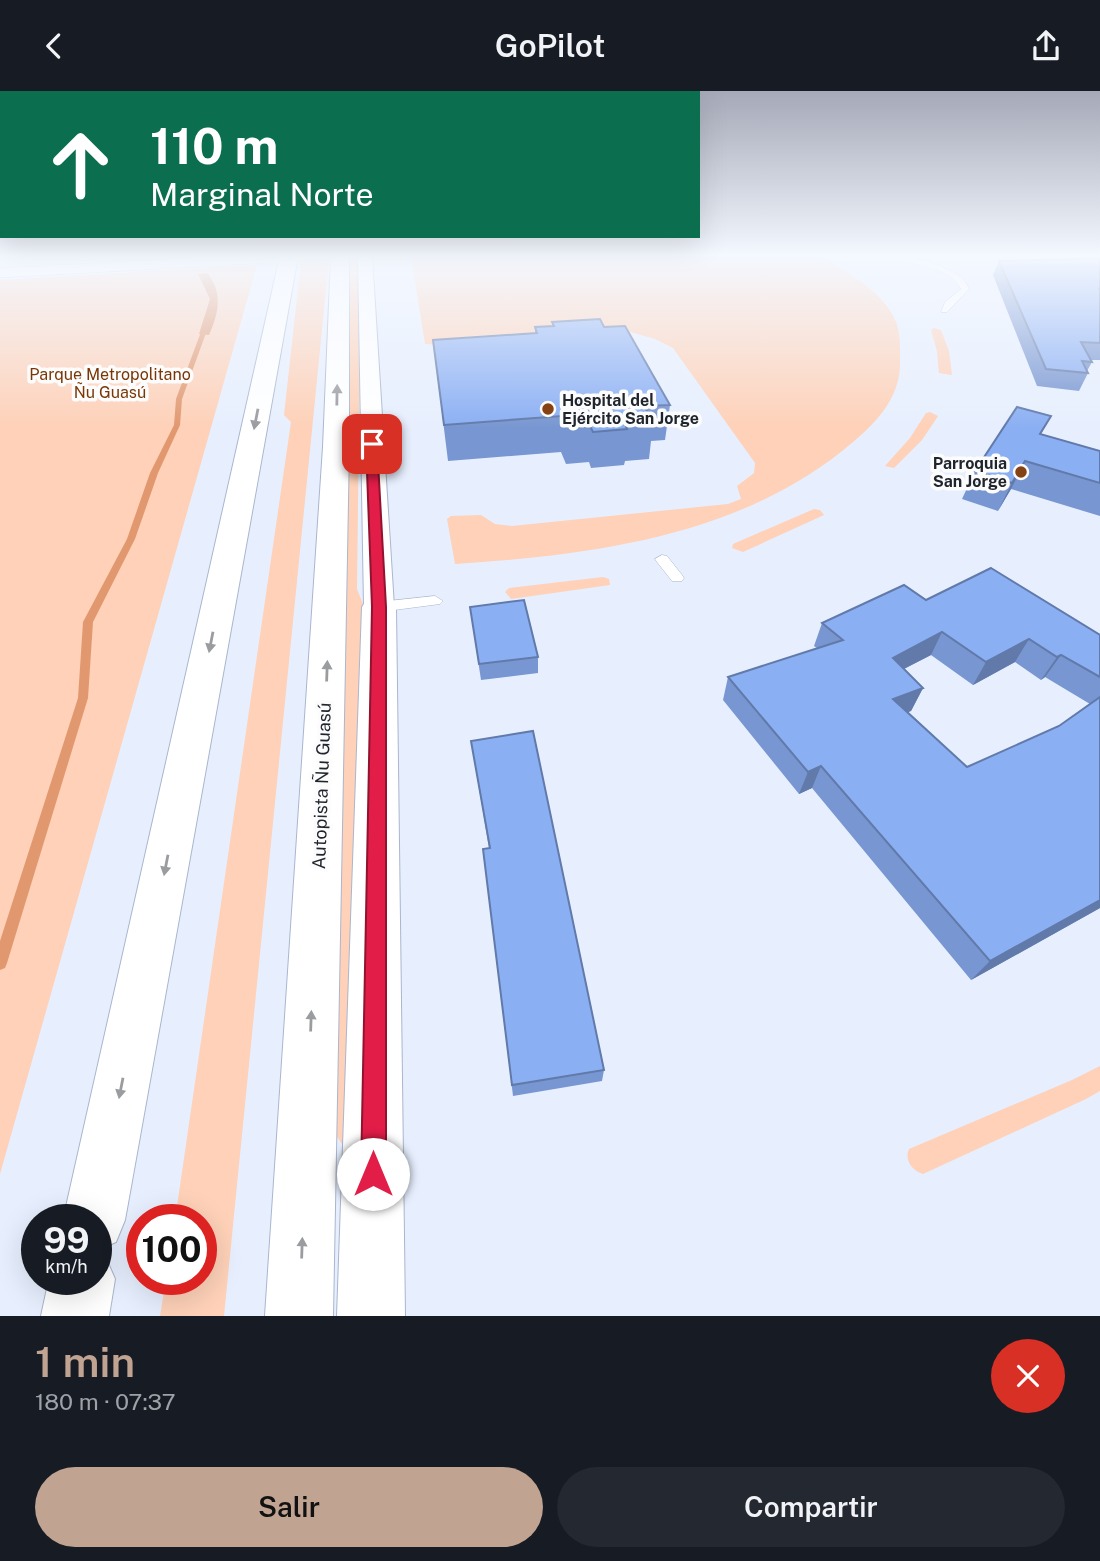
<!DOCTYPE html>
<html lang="es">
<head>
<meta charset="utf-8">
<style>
  :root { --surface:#171b24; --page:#242831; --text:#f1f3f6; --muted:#9ea1a6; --accent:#c0a391 }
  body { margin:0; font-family:"Public Sans",sans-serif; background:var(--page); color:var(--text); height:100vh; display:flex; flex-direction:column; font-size:26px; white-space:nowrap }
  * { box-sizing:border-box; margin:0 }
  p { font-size:23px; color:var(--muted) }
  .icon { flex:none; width:38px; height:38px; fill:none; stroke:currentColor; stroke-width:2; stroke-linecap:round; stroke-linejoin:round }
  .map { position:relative; height:1225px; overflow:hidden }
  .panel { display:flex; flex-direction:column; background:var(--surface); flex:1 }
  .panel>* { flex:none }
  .hud { position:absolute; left:0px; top:0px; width:700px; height:147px; box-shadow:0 7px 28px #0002; background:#0b6e4f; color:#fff; overflow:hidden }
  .speed { position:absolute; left:21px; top:1113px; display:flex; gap:14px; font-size:35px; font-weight:700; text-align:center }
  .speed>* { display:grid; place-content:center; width:91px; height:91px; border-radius:50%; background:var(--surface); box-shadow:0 7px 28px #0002; line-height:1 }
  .speed small { font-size:18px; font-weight:400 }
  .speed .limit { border:10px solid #d22; background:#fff; color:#111 }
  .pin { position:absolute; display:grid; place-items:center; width:60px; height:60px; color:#fff; margin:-30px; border-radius:14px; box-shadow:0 4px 10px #0006 }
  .me { position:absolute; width:77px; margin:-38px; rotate:0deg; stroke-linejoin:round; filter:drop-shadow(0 0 5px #0008) }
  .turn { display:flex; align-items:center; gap:24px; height:147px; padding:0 35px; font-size:32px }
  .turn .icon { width:91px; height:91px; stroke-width:2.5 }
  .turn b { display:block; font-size:49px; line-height:60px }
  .round { display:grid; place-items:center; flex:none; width:74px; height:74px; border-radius:37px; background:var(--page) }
  .headline { display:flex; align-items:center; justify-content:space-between; height:119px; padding:0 35px }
  h1 { font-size:42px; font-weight:600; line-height:52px; color:var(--accent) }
  .primary-button { display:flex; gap:14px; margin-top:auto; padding:14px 35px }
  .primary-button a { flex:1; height:80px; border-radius:42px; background:var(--accent); color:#111; font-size:28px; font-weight:600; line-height:80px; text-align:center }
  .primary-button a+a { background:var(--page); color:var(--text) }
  header { display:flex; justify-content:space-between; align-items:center; height:91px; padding:0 35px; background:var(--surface); font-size:32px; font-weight:600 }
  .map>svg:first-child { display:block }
  .green { fill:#fed1b8 }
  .water { fill:#e2986f }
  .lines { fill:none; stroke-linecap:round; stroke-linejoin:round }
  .stream { fill:#e2986f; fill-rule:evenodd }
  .lane-casing { stroke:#a9b6ce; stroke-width:1 }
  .street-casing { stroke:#a9b6ce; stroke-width:2 }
  .highway-casing { stroke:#a9b6ce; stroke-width:2 }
  .lane { fill:#fff; fill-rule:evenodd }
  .street { fill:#fff; fill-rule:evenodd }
  .highway { fill:#fff; fill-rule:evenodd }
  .lane-bridge-casing { stroke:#a9b6ce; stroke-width:10; stroke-linecap:butt }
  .lane-bridge { stroke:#fff; stroke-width:9 }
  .wall { fill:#7896d1; fill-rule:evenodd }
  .shaded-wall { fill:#617aaa }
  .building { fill:#8baff3; stroke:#617aaa; stroke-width:2 }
  .oneway { fill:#9a9ca0 }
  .route { fill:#e11d48; stroke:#92132f; stroke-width:2 }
  .poi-dot { fill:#854215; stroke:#fcfcfc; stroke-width:2.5 }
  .labels { text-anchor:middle; stroke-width:7; stroke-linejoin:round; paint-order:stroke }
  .far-park-label { font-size:16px; fill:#7a3705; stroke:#fcfcfc }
  .far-poi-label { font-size:16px; font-weight:bold; fill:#1f242d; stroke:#fcfcfc; text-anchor:start }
  .street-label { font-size:18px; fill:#1f242d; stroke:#fcfcfc }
</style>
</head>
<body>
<header><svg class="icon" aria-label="back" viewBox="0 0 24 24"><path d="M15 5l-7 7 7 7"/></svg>GoPilot<svg class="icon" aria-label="share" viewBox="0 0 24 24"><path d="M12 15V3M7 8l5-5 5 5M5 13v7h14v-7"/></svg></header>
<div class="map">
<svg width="1100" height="1225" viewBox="0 0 1100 1225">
  <rect width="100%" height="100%" fill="#e7effe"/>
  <!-- green -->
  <g class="green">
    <path d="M411,165h410c25,15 64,37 75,66 5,13 4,28 4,42 0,33 -23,58 -47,78 -109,94 -260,113 -398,122l-8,-45 4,-3 30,-1 14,9 17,2 216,-22 13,-5 -4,-13 17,-13 1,-10 -82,-115 -18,-9 -39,-11 -145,8 -24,9 -22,-1z"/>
    <path d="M350,167h11l-4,331 9,23 -19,530 -5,2 -13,-19 18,-533z"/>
    <path d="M329,168l-105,1057h-64l6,-37h35v-59h-26l116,-798 -7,-7 17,-154z"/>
    <path d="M257,174l-257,909v-894z"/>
    <path d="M934,237l7,2 8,21 3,24 -13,-2 -2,-22 -6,-21z"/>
    <path d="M930,321l8,4 -16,24 -28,28 -9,-2 25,-28 16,-25z"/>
    <path d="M814,418l6,1 4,5 -81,37 -11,-4 1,-4z"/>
    <path d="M603,486l6,2 1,6 -99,14 -6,-7 4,-4z"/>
    <path d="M1100,975v25l-14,8 -163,75c-11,-3 -19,-14 -14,-25l163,-69z"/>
  </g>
  <!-- water -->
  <path class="water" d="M207,182c16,19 12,40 2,62l-10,-1 11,-35 -12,-25z"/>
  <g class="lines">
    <!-- stream -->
    <path class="stream" d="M205,230l5,1 -28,77 -2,26 -22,48 -23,66 -42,83 -5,76 -81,265 -2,5 -5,2v-29l78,-243 5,-76 44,-83 23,-66 24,-48 2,-26z"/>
    <!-- lane casing -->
    <g class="lane-casing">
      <g id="lane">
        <path d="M892,165c21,0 70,11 77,33l-22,23h-6l4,-10 16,-13c-11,-23 -49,-23 -69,-33z"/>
        <path d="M662,464l5,1 15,19 2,3 -2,3h-10l-15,-19 -2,-3z"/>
        <path d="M435,505l8,5 -3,3 -61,8 -8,-5 8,-5z"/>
      </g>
    </g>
    <!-- street casing -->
    <g class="street-casing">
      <path id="street" d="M358,165h14l22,351 -5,7 -10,2 -10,-2 -5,-7z"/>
    </g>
    <!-- highway casing -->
    <g class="highway-casing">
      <g id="highway">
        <path d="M280,165h18l-173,964 -9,22 -20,9v-31h-33z"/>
        <path d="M331,165h18v191l-16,869h-68l58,-869z"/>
        <path d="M379,505l12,3 5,8 9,709h-68l25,-709 5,-8z"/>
        <path d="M96,1161l9,4 10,23 -6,37h-68l8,-37h47z"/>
      </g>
    </g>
    <!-- lane -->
    <use href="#lane" class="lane"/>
    <!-- street -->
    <use href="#street" class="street"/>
    <!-- highway -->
    <use href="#highway" class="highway"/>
    <!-- lane-bridge casing -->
    <g class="lane-bridge-casing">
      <path id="lane-bridge" d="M0,182l304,-17"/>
    </g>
    <!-- lane-bridge -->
    <use href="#lane-bridge" class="lane-bridge"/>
  </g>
  <!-- wall -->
  <g class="wall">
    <path d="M1100,167v102h-9l1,2 -5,9 1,2 -9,18 -42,-5 -44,-111 6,-14z"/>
    <path d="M552,231l52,5 66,78 -5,35 -14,1 -2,18 -24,2 -1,4 -33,3 -2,-6 -23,2 -5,-12 -113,9 -15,-121 102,-7v-6l17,-1z"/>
    <path d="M1041,344l59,16v65l-89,-27 -13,22 -36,-12 13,-28z"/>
    <path d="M926,509l174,35v273l-129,72 -159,-192 -13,6 -76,-94 5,-23 89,-29 -3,-2 8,-23zM931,564l42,30 42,-23 26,18 4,-3 45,27 -31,22 -92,41 -59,-55 3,-1 12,-23 -19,-19z"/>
    <path d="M470,516l68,50v16l-57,7z"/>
    <path d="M471,650l133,329 -2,11 -89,15 -30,-247 6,-1z"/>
  </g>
  <!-- shaded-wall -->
  <g class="shaded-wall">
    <path d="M1025,370l-14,28 -13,22 14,-28z"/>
    <path d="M942,541l-11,23 -49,25 11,-22z"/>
    <path d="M1029,548l-14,23 -42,23 13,-23z"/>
    <path d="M1061,564l-16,22 -4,3 16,-23z"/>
    <path d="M923,597l-12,23 -29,11 11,-23z"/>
    <path d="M821,675l-9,22 -13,6 9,-22z"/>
    <path d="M1100,809v8l-129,72 19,-19z"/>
  </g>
  <!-- building -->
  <g class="building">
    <path d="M1100,167v31l-1,-1 1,2v53l-19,-1 11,20 -10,-1 6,12 -42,-4 -47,-108z"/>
    <path d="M600,228l4,8 21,-1 45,79 -26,1 9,16 -28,2 2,5 -34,3 -3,-6 -24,1 -4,-11 -118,9 -11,-85 104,-7 -2,-6 19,-1 -2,-4z"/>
    <path d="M1017,316l34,9 -11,18 60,17v32l-75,-22 -13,22 -37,-12z"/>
    <path d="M991,477l109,67v42l-39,-22 -4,2 -28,-18 -43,23 -44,-30 -49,26 30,30 -30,11 74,68 92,-41 41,-29v203l-110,61 -169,-195 -13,6 -80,-95 115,-37 -21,-17 82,-38 22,15z"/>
    <path d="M524,509l14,57 -59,7 -9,-57z"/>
    <path d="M533,640l71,339 -92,15 -29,-236 7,-1 -19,-107z"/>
  </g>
  <!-- one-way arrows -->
  <defs><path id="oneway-solid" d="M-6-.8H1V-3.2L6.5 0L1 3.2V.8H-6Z" transform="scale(1.75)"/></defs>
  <g class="oneway">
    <use href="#oneway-solid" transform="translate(337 304) rotate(-89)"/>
    <use href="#oneway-solid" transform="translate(256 328) rotate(101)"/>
    <use href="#oneway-solid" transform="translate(211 551) rotate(101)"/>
    <use href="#oneway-solid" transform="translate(327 580) rotate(-88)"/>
    <use href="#oneway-solid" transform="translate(166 774) rotate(101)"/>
    <use href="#oneway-solid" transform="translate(311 930) rotate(-88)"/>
    <use href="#oneway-solid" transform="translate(121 997) rotate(101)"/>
    <use href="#oneway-solid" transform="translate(302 1157) rotate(-88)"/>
  </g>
  <!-- sky -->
  <linearGradient id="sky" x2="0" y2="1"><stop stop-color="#a5a9b8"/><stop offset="0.49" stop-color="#f4f8ff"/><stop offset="1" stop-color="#f4f8ff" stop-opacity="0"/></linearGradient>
  <rect width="1100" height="337" fill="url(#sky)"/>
  <!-- route -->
  <path class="route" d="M372,349l5,4 9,163v567l-4,9 -9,3 -9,-3 -3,-9 11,-567 -6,-163z"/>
  <!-- markers -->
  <g class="poi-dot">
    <circle cx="548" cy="318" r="7"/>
    <circle cx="1021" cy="381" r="7"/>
  </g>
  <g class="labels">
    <!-- far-park labels -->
    <g class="far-park-label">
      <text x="110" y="289">Parque Metropolitano<tspan x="110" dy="18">Ñu Guasú</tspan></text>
    </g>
    <!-- far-poi labels -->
    <g class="far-poi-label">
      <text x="562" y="315">Hospital del<tspan x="562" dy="18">Ejército San Jorge</tspan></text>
      <text x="1007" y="378" text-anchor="end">Parroquia<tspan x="1007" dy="18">San Jorge</tspan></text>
    </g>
    <!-- street labels -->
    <g class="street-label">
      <text transform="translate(322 695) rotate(-88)" y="6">Autopista Ñu Guasú</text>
    </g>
  </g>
</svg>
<div class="speed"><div>99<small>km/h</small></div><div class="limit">100</div></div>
<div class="pin" style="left:372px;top:353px;background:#d93025"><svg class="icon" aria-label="arrive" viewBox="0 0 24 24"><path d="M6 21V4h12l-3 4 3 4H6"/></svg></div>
<svg class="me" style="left:373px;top:1083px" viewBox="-20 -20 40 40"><circle r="19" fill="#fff"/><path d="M0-13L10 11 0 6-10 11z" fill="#e11d48"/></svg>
<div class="hud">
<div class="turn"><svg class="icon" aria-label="ahead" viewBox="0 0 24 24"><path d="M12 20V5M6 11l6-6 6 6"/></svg><div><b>110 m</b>Marginal Norte</div></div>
</div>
</div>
<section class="panel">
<div class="headline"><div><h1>1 min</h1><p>180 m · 07:37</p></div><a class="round" style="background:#d93025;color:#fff"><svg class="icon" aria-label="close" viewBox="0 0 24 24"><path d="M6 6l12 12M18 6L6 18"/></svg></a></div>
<div class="primary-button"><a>Salir</a><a>Compartir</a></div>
</section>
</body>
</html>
